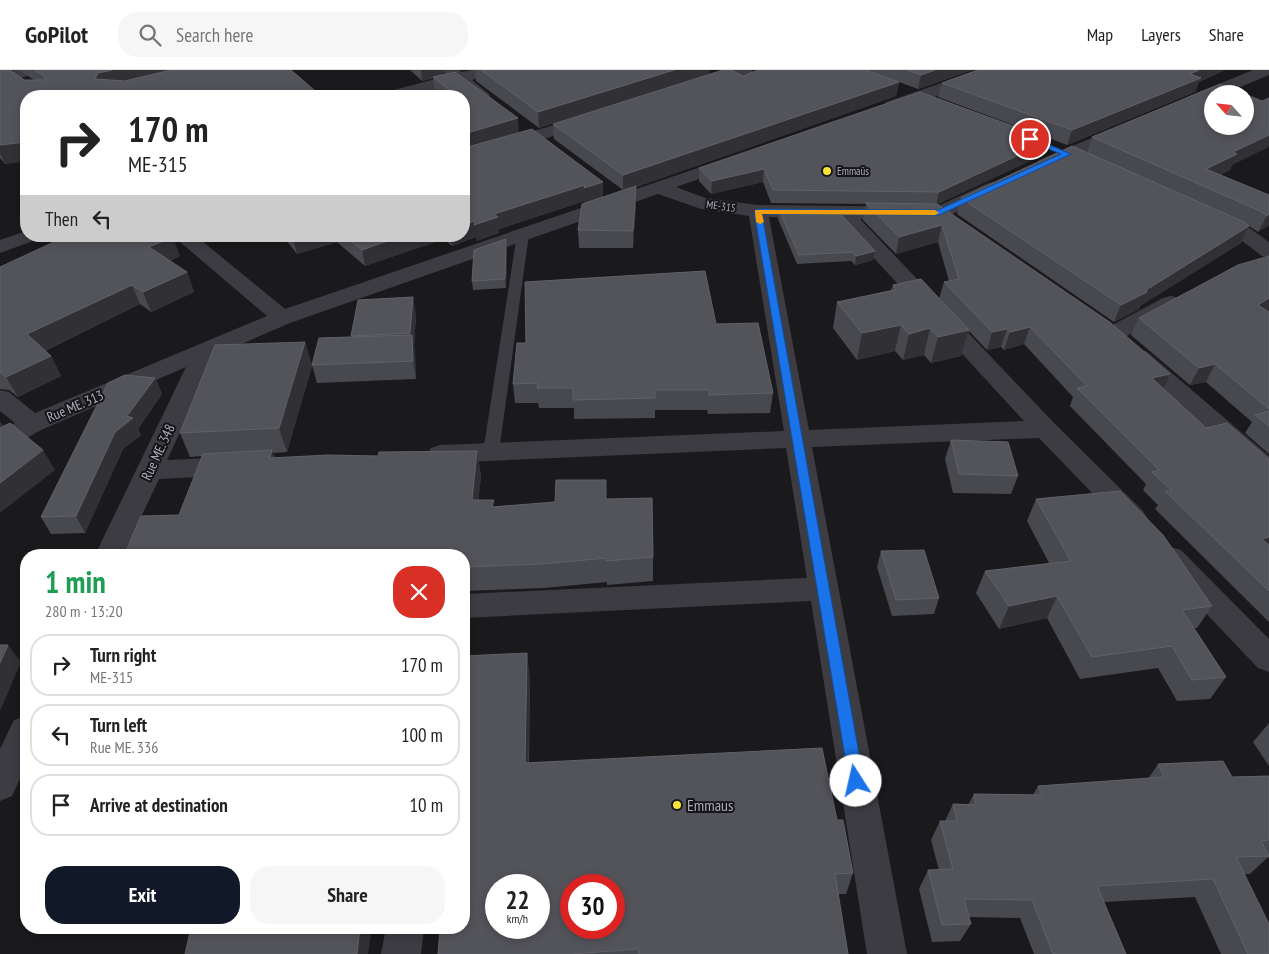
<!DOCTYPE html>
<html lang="en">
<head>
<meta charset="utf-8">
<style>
  :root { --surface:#fff; --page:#f6f6f6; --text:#222; --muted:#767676; --line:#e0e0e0; --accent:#111827 }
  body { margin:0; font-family:"PT Sans Narrow",sans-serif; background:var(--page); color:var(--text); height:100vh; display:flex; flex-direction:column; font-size:19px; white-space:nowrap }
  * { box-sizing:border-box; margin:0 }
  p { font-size:16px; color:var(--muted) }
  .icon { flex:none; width:28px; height:28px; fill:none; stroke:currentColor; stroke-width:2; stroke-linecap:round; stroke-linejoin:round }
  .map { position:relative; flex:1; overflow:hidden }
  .sheet { position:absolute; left:20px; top:479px; width:450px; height:385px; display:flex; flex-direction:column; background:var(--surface); border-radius:20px; box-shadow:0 2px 8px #0003 }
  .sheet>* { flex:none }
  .guide { position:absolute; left:20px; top:20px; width:450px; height:152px; border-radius:20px; box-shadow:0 2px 8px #0003; background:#fff; color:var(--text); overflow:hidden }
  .needle { width:32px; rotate:297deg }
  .tools { position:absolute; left:1204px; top:15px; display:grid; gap:10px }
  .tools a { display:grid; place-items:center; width:50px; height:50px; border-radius:50%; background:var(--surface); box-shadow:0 2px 8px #0003; font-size:25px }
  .speed { position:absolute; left:485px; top:804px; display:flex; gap:10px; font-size:25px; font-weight:700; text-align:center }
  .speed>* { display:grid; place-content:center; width:65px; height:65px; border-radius:50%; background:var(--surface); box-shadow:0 2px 8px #0003; line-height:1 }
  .speed small { font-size:12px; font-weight:400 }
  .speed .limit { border:8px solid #d22; background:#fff; color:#111 }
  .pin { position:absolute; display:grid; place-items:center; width:42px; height:42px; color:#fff; margin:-21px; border:2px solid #fff; border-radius:50%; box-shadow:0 1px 5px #0007 }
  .me { position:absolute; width:55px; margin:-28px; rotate:350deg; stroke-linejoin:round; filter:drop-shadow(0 0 4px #0008) }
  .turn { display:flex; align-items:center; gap:18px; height:105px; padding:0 25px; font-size:22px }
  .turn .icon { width:65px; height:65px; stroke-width:2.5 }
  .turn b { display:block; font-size:35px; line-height:42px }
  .then { display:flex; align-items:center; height:48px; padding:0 25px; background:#0003; gap:10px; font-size:19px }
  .round { display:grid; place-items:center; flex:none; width:52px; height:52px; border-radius:20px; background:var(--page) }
  .head { display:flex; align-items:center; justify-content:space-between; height:85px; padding:0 25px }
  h1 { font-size:30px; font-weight:800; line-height:38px; color:#1e9e55 }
  .cta { display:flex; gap:10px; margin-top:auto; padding:10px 25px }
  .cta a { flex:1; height:58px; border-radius:20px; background:var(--accent); color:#fff; font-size:20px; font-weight:800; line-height:58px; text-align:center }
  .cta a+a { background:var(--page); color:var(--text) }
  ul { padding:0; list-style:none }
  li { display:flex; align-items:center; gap:15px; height:62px; margin:0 10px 8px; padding:0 15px; border:2px solid var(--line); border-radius:20px }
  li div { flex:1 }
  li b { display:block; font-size:19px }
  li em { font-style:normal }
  header { display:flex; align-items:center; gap:30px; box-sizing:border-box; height:70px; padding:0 25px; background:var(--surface); border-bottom:1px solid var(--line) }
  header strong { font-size:24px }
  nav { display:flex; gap:28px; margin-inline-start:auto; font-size:18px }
  .search { width:350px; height:45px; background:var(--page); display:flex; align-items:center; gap:12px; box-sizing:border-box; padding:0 18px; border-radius:20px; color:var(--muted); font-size:19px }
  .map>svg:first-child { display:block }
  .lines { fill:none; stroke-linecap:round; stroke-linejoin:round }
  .service { fill:#3d3c43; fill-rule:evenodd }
  .minor { fill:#3d3c43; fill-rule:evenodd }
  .wall { fill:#48494e }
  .shaded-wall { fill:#313135 }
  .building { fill:#53535a; stroke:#616169; fill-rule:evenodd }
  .route { fill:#1a73e8; stroke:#114b97 }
  .slow { fill:#f59e0b }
  .poi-dot { fill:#fae334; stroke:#151417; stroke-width:2 }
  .labels { text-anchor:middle; stroke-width:4; stroke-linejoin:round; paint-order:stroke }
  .far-poi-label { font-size:11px; fill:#abadbc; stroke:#151417; text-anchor:start }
  .far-street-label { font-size:11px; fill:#abadbc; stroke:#151417 }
  .street-label { font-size:14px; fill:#abadbc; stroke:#151417 }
  .near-poi-label { font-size:16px; fill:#abadbc; stroke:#151417; text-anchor:start }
</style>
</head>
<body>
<header>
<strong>GoPilot</strong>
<div class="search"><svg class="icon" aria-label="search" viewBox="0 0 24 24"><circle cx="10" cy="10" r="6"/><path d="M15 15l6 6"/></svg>Search here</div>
<nav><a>Map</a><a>Layers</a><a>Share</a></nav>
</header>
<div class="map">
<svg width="1269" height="884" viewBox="0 0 1269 884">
  <rect width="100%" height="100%" fill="#1a191c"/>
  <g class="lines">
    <!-- service -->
    <path class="service" d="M523,160l6,4 -30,218 -2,4 -6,2 -6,-2 -2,-4 34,-218z"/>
    <!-- minor -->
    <g class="minor">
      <path d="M14,0h22l-2,3 -34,14v-11z"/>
      <path d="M441,0h18l3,2 9,-2h26l-2,3 -23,7 18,15 -2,4c-13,3 -22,-8 -31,-15l-47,12h-26l2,-4 61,-16z"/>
      <path d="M729,0h24l-2,3 -49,16 -6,-2 -2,-3 2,-3z"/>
      <path d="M979,0h23l-2,3 -102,37h-12l-2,-4 2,-4z"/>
      <path d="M1253,0h16v5l-45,19h-12v5c-8,3 -16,8 -25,6l-2,-4 2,-4z"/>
      <path d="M589,45l6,1 3,4 -3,4 -131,38v-11z"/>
      <path d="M1125,54l6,1 3,4 -3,4 -80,35 -6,2 -6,-2 -3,-4 3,-4z"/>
      <path d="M733,86l6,1 3,4 -3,4 -63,22 29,11 53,7 178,2 50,-23 7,-2 7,2 2,4 -2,4 -54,25 -7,2h-79l194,204 89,88 4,7 -4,7 -10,3 -10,-3 -84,-87 -227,9 95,507h-40l-56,-353 -347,17v-24l343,-16 -21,-130 -346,15 -9,-3 -4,-6 4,-6 9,-3 344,-14 -35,-215 -48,-7 -43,-15 -368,129 -74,32 -49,105 68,-3 9,3 4,6 -4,6 -9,3 -76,4 -36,76h-28l91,-188 -145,63 -32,18 -9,3v-20l15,-8 -15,-12v-21l9,2 26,21 232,-97 -94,-80h23l89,73zM769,147l69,2 186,202 -215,9z"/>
      <path d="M1213,143l38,16 18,13v16l-7,-2 -25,-19 -31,-14 -3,-4 3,-4z"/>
      <path d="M26,161v5h13l-3,4 -36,13v-13z"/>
      <path d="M1171,226l8,2 3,5 -3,5 -58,31 -8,2 -8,-2 -3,-5 3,-5 58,-31z"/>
      <path d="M1138,279l8,2 123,105v23l-9,-3 -130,-115 -4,-5 4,-5z"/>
      <path d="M1171,477l10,3 88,89v33l-11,-4 -97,-102 -4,-8 4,-8z"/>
      <path d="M26,646v50l-14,30 -12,5v-52l14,-29z"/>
      <path d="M386,858h38l-3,26h-40z"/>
    </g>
  </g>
  <!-- wall -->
  <g class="wall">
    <path d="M0,0h13l-2,1 13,9h10l-12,-8 -4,-2h273l-265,26v65l-21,3 -5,-6z"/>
    <path d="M410,0h33v5l160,122 20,-7 -69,-51 -1,-15 190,-48 15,-6h215l-55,19 -19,-7 -3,14 -260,91v16l-3,45h-54l-1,-18 7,-29 -86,28v4l-23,8v-4l-24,9 -8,-7 -79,27 -28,-24 -40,12 -14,-18h181v-140h-23l-6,-5 -2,-13 -11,3z"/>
    <path d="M475,0h235l-171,58 -63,-47z"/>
    <path d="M978,0h247l-26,12 -4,10 -128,53 -129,-48 4,-14z"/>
    <path d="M1092,67l140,28 -2,5 -10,5 49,20v30l-11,7 -9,-6 -8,17 -101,63 -1,3 -25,13 -157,-108 4,-16 126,-45z"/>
    <path d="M1051,70l-4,13 -109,51 225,185 43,39 63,31v163l-114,-113 3,-4 -15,-15 3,-6 -76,-78 3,-9 -49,-53 -20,6 -3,-3 -14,3 -18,-19 -8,25 -30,7 -7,-8 -21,5 -8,-9 -38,9 -24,-32 4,-26 54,-12 2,-5 46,14 5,-17 5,-1 -11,-39 -42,12 -33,-34 3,-16 -95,-1 -8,-21 -52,12 -12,-13v-13z"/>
    <path d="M779,140l96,41 -2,9 -18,5 -4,-4 -54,3 -19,-45z"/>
    <path d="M507,178l-1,40 -33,2 -1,-9z"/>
    <path d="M180,186l-10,5 17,11 7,20 -43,20 -11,-8 -95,47 6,5 10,20 -43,21 -9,-7 -9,-1v-122z"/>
    <path d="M1269,186v55h-2l2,1v142l-24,-21 7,-11 -46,-40 -16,3 -59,-50 8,-17z"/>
    <path d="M416,245l-2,31 1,7 1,26 -99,4 -5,-18 40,-28 -1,-1z"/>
    <path d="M716,254l57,69 -3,20 -62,1 -1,-4h-52v8l-81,1v-11h-35l-1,-5h-23l-2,-19 13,-41z"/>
    <path d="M305,272l7,24 -25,86 -14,1 2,5 103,-2 99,-5 4,25 -3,24 16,7 113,-8 46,58v24l-46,4v-3l-63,6 -80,3v-36l-285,-40 23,-59 -12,1 -10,-24z"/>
    <path d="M155,308l7,16 -24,35 3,6 -18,14 -38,84 -34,1 -10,-17z"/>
    <path d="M951,370l67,36 -7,18 -58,-1 -8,-34z"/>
    <path d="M1036,429l176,107 -15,22h-3l32,49 -16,22 -33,2 -19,-33 -78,11 -33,-61 -48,11 -23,-36 9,-22 64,-8 -22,-42z"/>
    <path d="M881,481l58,47 -5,16 -42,2 -15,-49z"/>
    <path d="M530,607l-1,86 308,57 16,53 -7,21h-8l10,60h-410z"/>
    <path d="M1269,653v43l-16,-24z"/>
    <path d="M1158,694l74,13 37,-1v82h-2l-17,16h-5l24,80h-48l-26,-57 -91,5 22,52h-92l-14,-36 -51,-1 2,7 -11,17 -28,1 -13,-53 9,-19h11l-8,-30 9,-19h5l8,-17 15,1 6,-11 59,1 5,-9 110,-7z"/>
  </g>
  <!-- shaded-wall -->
  <g class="shaded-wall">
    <path d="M112,0h80l-87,20 -10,-11 3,-6z"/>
    <path d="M421,0h22v5l-21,6z"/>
    <path d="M674,0h36l-1,4 -170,54 -1,-16z"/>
    <path d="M935,0h38l-55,19 3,-14z"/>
    <path d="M1199,0h26l-26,12 -4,10 -128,53 5,-15z"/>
    <path d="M899,12l-3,14 -260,91v16l-3,45v-17l-10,-40v-16z"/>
    <path d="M518,48l1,15 -55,16v-15z"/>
    <path d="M1269,65v12l-37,18 -2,5 -30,15 6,-16 27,-17z"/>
    <path d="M1051,70l-4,13 -111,52 3,-13z"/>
    <path d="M26,72v19l-21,3 -5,-11v-8z"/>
    <path d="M764,99l-1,13 -52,12 1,-13z"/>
    <path d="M603,112v15l-18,7v-3l-86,28v4l-23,8v-4l-24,9 -2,-10h14v-11l30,-11 91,-29z"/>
    <path d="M1269,144v11l-11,7 9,-16z"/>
    <path d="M942,155l-4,17 -42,12 3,-17z"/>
    <path d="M1249,156l-8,17 -101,63 -1,3 -25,13 7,-17 25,-15z"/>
    <path d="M298,166h38l1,6 -40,12 -4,-16z"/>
    <path d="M402,166h41l1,3 -79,27 -3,-16z"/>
    <path d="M173,167l7,19 -23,10 -8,-19z"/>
    <path d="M506,169l1,9 -1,40 -1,-9z"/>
    <path d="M875,181l-2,9 -18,5 1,-9z"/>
    <path d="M187,202l7,20 -43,20 -8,-20z"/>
    <path d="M132,215l8,19 -102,50 -11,-20z"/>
    <path d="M413,227l3,18 -2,31 1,7 1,26 -3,-18 -1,-17 -2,-11z"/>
    <path d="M1269,228v13l-21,12 10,-18z"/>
    <path d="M901,255l-6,26 -38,9 5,-27z"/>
    <path d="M1030,257l-6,17 -20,6 6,-18z"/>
    <path d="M930,258l-6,27 -21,5 6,-26z"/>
    <path d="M1007,259l-6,18 -14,3 5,-18z"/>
    <path d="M969,260l-8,26 -30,7 7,-26z"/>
    <path d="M305,272l7,24 -25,86 -8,-24z"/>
    <path d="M51,286l10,20 -43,21 -12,-20z"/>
    <path d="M1215,294l-9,18 -16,3 9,-17z"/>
    <path d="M1170,304l-8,18 -10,-14z"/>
    <path d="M155,308l7,16 -24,35 3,6 -18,14 -38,84 -9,-17 39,-84z"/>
    <path d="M0,351l4,6 -4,3z"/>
    <path d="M43,380l12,20 -55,43v-30z"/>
    <path d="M272,380l9,24 -11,-16z"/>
    <path d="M477,381l4,25 -5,48 -4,-24z"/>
    <path d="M1269,467v14l-7,-12z"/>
    <path d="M1057,526l-10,22 -48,11 10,-23z"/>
    <path d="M8,575l13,17 -21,49v-48z"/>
    <path d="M527,583l3,24 -2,108 -3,-22z"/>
    <path d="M360,858h12l-4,26h-11z"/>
  </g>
  <!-- building -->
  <g class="building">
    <path d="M0,0h10l14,10h21v-3l-10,-7h77l-14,3 -3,6 30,2 46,-11h120l30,26h-295v46l-26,3z"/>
    <path d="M481,0h193l-136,42z"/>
    <path d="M723,0h8l12,6 15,-6h107l34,12 -276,93 -70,-51z"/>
    <path d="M907,0h28l-14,5z"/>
    <path d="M978,0h221l-9,4 11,4 -129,52 -130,-47z"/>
    <path d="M455,2l63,46 -54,16v-38h-7l-24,-19z"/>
    <path d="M1220,14l24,10h-32v32h33v-32l17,7 7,-3v37l-36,17 4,2 -31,15 63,26v19l-2,2 -7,-5 -168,-74z"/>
    <path d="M920,22l131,48 -112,52 -166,-2 -9,-21 -52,12 -13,-13z"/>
    <path d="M532,59l71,53 -19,6 1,-3 -91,29 4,3 -24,8 1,-4 -11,4v-77z"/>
    <path d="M1072,76l172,76 5,4 -103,64 1,2 -26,13 -160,-107z"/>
    <path d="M636,116l-3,45 -55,-1 4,-26z"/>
    <path d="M866,133l71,1 174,119 59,51 -18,4 54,50 21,-5 42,36v78l-7,2 7,6v46l-104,-100h7l-20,-19 7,-2 -82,-82 10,-2 -57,-59 -20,5 -3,-3 -15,3 -48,-50 15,-3 -17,-54 -43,12z"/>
    <path d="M779,140l59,1 37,40 -19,5 -3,-4 -54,3z"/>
    <path d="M67,166h105l1,1 -24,10 38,25 -44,20 -11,-7 -105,49 24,22 -45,21 -6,-5v-105z"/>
    <path d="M345,166h57l-40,14z"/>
    <path d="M506,169l-1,40 -33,2 2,-31z"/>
    <path d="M1269,186v42l-11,7 11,7v97l-54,-45 -16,4 -60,-50 99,-53z"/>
    <path d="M705,201l11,53 42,-1 15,70 -64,2v-5h-54v8l-82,2v-12h-36l1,-5 -25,1 4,-41h9l-1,-61z"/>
    <path d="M921,209l48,51 -31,7 -8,-9 -21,6 -8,-9 -39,8 -25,-31 59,-12 -3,-5z"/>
    <path d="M413,227l-3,36 -59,3 7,-36z"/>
    <path d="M412,265l1,26 -101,4 7,-27z"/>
    <path d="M305,272l-26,86 -99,5 35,-88z"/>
    <path d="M125,305l30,3 -28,38 6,2 -18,14 -39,84 -35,1 67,-134z"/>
    <path d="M1269,341v15l-14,-11z"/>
    <path d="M10,353l33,27 -43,33v-55z"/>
    <path d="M951,370l57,2 10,34 -59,-2z"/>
    <path d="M272,380l-2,8 58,-3 50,1 1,-4 98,-1 -5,49h22l-2,7 63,-5 1,-22h50v19l46,-1 1,59 -47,4v-3l-64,6 -78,3v-12h-340l17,-39 38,-1 24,-61z"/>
    <path d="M1120,421l43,44 49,71 -30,4 44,67 -34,3 -20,-34 -80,11 -35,-61 -48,10 -24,-35 86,-10 -35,-62z"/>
    <path d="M924,480l15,48 -43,2 -15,-49z"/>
    <path d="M0,575h8l-8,18z"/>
    <path d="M527,583l-2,110 297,-15 15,72h6l10,53 -18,1 13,80h-209l-1,-5 -66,5h-134l2,-26h24v-272zM496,815h43v43h-43zM571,815h43v43h-43z"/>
    <path d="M1223,691l9,16 37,-1v64l-8,1 8,15 -33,1 33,67v30h-21l-35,-75 -116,7 29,68h-73l-21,-54 -68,-1 7,25 -29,1 -14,-55 25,-1 -13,-48h17l-4,-17 23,1 -2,-11 68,1 -4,-9 126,-9 -6,-13z"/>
    <path d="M191,858h169l-3,26h-172z"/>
  </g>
  <!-- route -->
  <path class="route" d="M1028,68h5l38,16 -132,61 -177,-1 102,567 -3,4 -5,2 -5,-2 -2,-4 -95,-570 4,-2 180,1 123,-56 -33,-13z"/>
  <!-- slow -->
  <path class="slow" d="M755,140h180l4,3 -4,2 -173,-1 2,8 -4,2 -4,-2z"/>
  <!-- markers -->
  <g class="poi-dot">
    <circle cx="827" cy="101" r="5"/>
    <circle cx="677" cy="735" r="5"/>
  </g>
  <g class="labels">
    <!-- far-poi labels -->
    <g class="far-poi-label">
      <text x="837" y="105">Emmaüs</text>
    </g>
    <!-- far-street labels -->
    <g class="far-street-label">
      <text transform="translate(721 136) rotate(8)" y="4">ME-315</text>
    </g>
    <!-- street labels -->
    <g class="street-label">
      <text transform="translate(75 336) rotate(-23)" y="5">Rue ME. 313</text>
      <text transform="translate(158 382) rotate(-65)" y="5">Rue ME. 348</text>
    </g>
    <!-- near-poi labels -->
    <g class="near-poi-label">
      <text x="687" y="741">Emmaus</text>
    </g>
  </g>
</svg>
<div class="tools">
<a><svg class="needle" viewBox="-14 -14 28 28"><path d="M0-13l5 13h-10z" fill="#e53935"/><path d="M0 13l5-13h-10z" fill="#767676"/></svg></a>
</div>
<div class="speed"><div>22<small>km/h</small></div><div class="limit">30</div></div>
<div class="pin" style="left:1030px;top:69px;background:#d93025"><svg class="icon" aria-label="arrive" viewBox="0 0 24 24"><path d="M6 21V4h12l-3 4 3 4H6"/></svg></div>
<svg class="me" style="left:856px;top:711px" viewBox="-20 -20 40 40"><circle r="19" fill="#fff"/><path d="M0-13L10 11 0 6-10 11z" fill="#1a73e8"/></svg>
<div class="guide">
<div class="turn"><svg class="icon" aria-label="right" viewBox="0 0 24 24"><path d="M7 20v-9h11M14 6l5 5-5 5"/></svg><div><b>170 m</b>ME-315</div></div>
<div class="then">Then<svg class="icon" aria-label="left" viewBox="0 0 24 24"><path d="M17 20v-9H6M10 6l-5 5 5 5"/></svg></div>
</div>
<section class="sheet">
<div class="head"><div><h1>1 min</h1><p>280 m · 13:20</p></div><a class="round" style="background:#d93025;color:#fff"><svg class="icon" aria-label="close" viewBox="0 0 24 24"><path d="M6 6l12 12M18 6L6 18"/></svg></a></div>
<ul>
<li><svg class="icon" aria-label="right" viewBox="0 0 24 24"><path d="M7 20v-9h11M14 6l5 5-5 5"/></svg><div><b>Turn right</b><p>ME-315</p></div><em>170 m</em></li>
<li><svg class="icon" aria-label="left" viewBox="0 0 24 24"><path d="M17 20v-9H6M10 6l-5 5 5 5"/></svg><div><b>Turn left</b><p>Rue ME. 336</p></div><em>100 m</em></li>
<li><svg class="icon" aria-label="arrive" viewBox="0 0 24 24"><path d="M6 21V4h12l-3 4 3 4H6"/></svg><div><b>Arrive at destination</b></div><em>10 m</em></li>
</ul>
<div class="cta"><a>Exit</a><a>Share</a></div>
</section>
</div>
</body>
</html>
